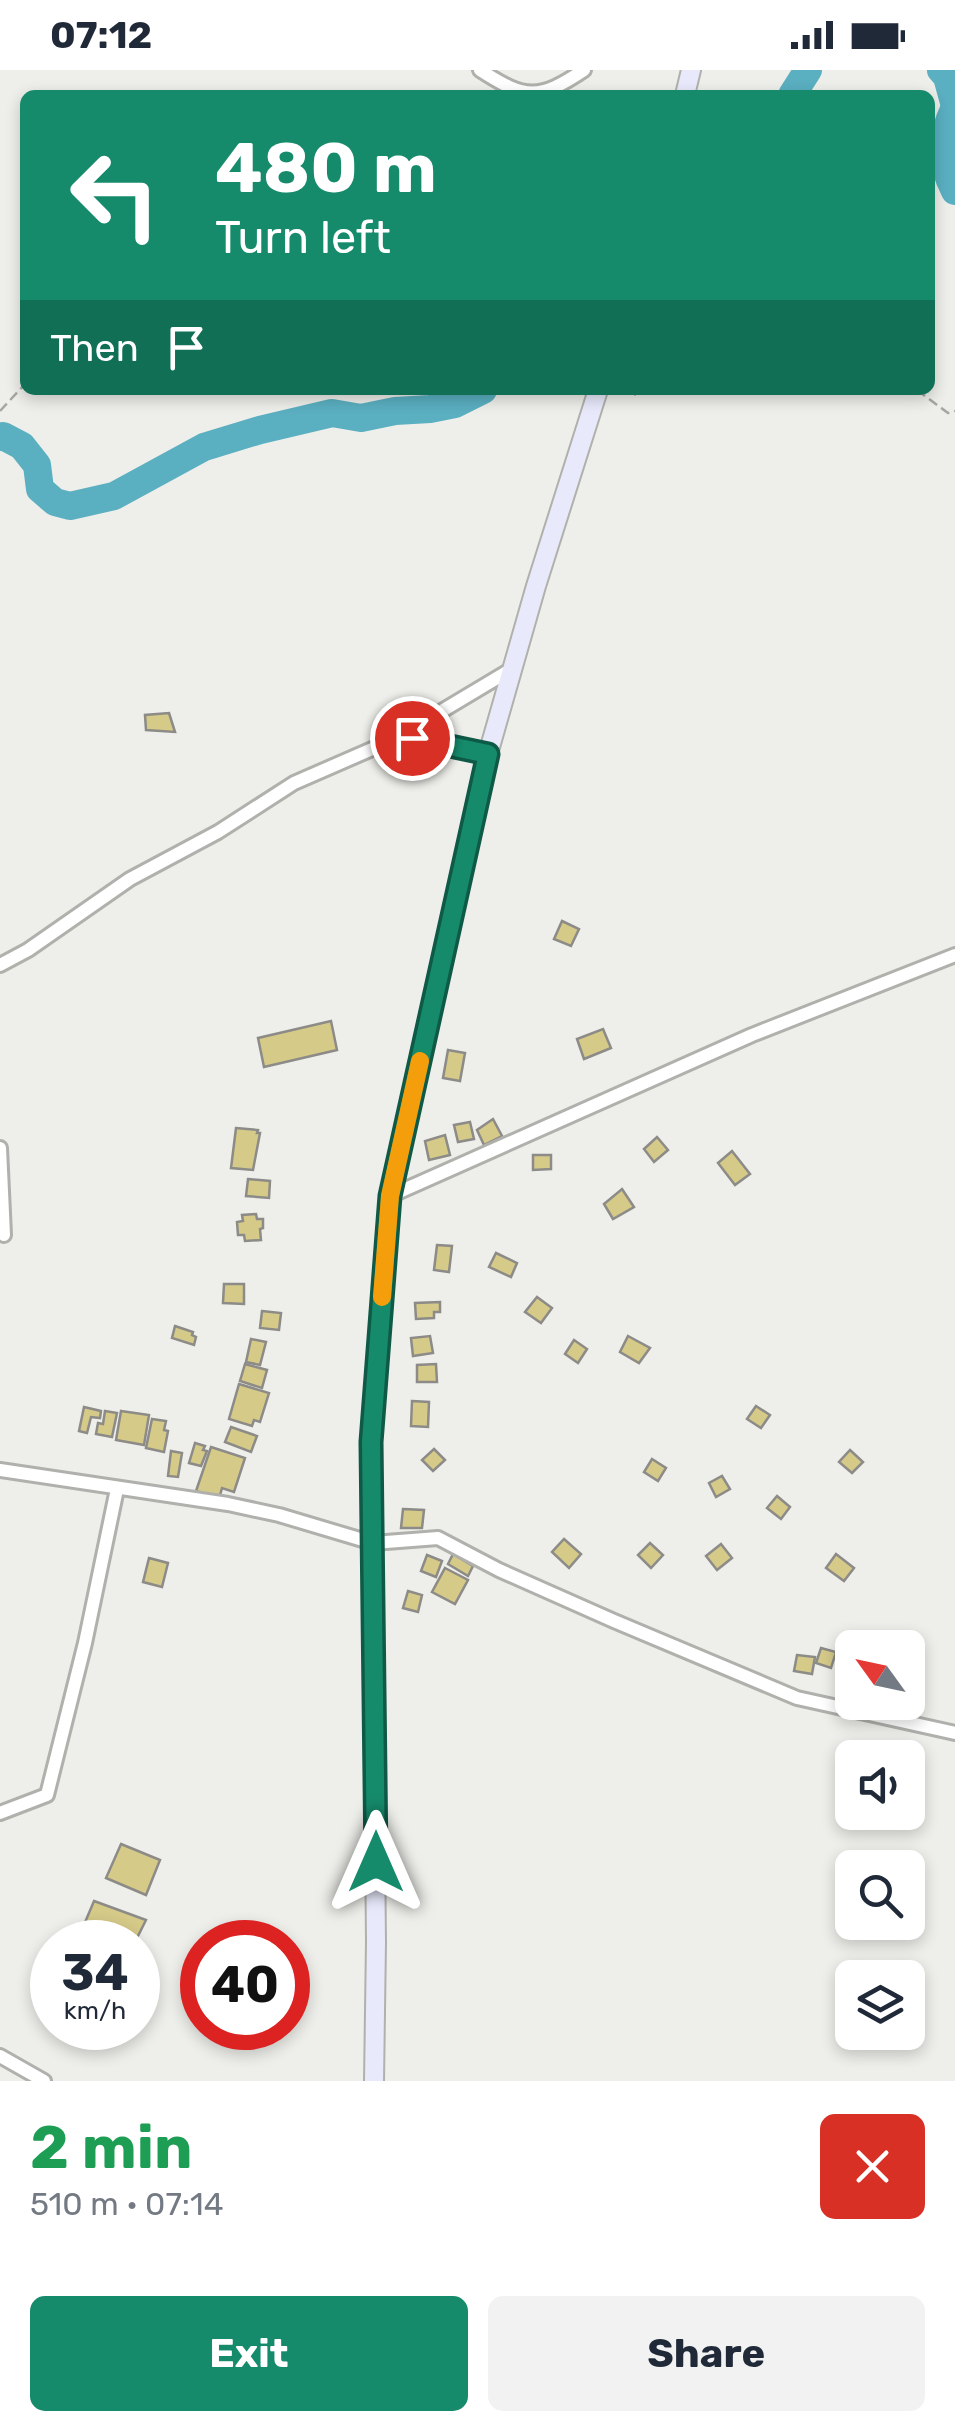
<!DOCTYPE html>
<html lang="en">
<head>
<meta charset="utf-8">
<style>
  :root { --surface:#fff; --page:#f2f2f3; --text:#1f2937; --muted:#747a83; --accent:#168b6c }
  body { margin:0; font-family:Rubik,sans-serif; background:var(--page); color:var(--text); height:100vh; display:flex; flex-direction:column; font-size:38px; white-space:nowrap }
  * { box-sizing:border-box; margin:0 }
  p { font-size:32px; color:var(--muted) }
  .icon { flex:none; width:55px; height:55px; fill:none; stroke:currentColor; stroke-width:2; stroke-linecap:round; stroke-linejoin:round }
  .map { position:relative; height:2011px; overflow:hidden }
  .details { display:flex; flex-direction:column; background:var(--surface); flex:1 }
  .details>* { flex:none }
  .guide { position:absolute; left:20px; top:20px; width:915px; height:305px; border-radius:15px; box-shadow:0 5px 15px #0003; background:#168b6c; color:#fff; overflow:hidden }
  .needle { width:65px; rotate:303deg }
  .buttons { position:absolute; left:835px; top:1560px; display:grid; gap:20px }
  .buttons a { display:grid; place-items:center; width:90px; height:90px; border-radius:15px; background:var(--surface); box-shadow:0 5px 15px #0003; font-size:50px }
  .speed { position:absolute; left:30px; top:1850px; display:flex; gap:20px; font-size:50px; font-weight:700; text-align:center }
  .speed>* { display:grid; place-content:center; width:130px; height:130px; border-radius:50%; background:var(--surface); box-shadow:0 5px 15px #0003; line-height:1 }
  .speed small { font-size:25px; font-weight:400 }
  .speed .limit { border:15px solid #d22; background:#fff; color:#111 }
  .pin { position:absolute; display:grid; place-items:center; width:85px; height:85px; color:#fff; margin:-42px; border:5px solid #fff; border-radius:50%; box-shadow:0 2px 10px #0007 }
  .me { position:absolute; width:110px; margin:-55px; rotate:0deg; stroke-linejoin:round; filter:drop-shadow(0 0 8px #0008) }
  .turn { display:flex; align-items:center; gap:35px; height:210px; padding:0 30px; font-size:45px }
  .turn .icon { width:130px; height:130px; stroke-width:2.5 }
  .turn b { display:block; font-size:70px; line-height:85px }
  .then { display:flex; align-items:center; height:95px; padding:0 30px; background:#0003; gap:20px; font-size:38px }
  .round { display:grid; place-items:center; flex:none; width:105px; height:105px; border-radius:15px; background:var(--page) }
  .head { display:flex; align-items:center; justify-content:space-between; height:170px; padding:0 30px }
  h1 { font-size:60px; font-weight:700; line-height:75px; color:#1e9e55 }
  .primary-button { display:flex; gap:20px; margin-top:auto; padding:20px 30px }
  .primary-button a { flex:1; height:115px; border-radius:15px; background:var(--accent); color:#fff; font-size:40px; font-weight:700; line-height:115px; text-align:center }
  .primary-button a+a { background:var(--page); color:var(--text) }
  .status { display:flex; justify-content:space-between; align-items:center; height:70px; padding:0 50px; background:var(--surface); direction:ltr }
  .status svg { height:28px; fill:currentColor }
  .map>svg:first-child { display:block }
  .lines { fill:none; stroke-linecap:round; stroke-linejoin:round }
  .river { stroke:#5aafc1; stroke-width:28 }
  .building { fill:#d6ca89; stroke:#8c8b87; stroke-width:2.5 }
  .street-casing { stroke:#b0b0ac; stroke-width:18 }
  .secondary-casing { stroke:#b0b0ac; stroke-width:22 }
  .path { stroke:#a6a6a3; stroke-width:2.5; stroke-dasharray:10 5; stroke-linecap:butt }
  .street { stroke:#fff; stroke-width:12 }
  .secondary { stroke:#e8e9fb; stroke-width:18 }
  .route-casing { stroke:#0e5a46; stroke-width:25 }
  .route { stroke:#168b6c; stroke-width:18 }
  .slow { stroke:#f59e0b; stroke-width:18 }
</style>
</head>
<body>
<div class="status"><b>07:12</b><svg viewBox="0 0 49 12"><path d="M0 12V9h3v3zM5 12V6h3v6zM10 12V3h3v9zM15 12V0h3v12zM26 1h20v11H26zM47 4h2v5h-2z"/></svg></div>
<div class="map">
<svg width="955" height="2011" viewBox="0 0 955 2011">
  <rect width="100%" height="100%" fill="#eeeeea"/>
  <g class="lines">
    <!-- river -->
    <g class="river">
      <path d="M941,0l6,7 8,29"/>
      <path d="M792,25l16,-25"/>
      <path d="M955,37c-15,32 -16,53 0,84"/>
      <path d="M0,367l3,-1 19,10 15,19 3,24 15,13 15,4 44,-10 90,-49 56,-17 72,-17 29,5 34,-7 35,-2 25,-5 28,-14"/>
    </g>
  </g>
  <!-- building -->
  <g class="building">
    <path d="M169,643l6,19 -29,-2 -1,-15z"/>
    <path d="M562,851l17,8 -8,17 -17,-7z"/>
    <path d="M331,951l6,29 -73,17 -6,-29z"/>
    <path d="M603,959l8,19 -27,11 -7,-20z"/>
    <path d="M448,980l17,3 -5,28 -17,-3z"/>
    <path d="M493,1049l9,17 -18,9 -7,-15z"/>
    <path d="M470,1052l4,17 -16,3 -4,-17z"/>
    <path d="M236,1058l22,2 -1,3h3l-7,37 -22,-2z"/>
    <path d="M445,1065l5,20 -21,5 -4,-19z"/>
    <path d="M657,1067l11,13 -14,12 -10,-13z"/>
    <path d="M732,1081l18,23 -15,11 -17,-22z"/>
    <path d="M533,1085h18v14l-18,1z"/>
    <path d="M248,1109l22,2 -1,17 -23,-2z"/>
    <path d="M622,1119l12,18 -21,12 -9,-15z"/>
    <path d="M256,1144l1,5h6v9l-3,1 1,11 -16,1 -1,-6h-6l-1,-13 6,-1 -1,-6z"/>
    <path d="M437,1175l15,1 -3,26 -15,-2z"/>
    <path d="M496,1183l21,10 -6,14 -22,-10z"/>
    <path d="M224,1214h20v20l-21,-1z"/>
    <path d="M537,1227l15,11 -11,15 -16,-11z"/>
    <path d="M440,1232v10h-6v6l-18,1 -1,-16z"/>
    <path d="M262,1241l19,2 -2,17 -19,-2z"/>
    <path d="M175,1256l18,6 -1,3 4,2 -2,8 -22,-7z"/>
    <path d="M430,1266l3,17 -20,3 -2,-18z"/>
    <path d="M628,1266l22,12 -11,15 -19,-11z"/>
    <path d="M251,1269l15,3 -6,23 -14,-3z"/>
    <path d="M574,1270l13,9 -9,14 -13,-9z"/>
    <path d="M245,1294l22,6 -5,18 -22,-7z"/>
    <path d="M436,1294l1,18h-20v-17z"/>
    <path d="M239,1314l30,9 -9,29 -6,-2 -2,6 -23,-7z"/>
    <path d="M412,1331l17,1 -1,25 -17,-1z"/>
    <path d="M756,1336l14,9 -9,13 -14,-9z"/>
    <path d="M84,1337l17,4 -1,7 -9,-1 -4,16 -8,-2z"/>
    <path d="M105,1341l12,2 -5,24 -16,-3 2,-11 5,1z"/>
    <path d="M121,1341l28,4 -5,30 -28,-5z"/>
    <path d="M152,1349l14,2 -2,9 4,1 -4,21 -18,-4z"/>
    <path d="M231,1357l26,9 -6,16 -26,-10z"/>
    <path d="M195,1373l10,3 -2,4 4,1 -6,15 -12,-3z"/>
    <path d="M211,1377l34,11 -11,34 -12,-4 -3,11 -23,-8z"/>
    <path d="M434,1379l11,11 -12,11 -11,-11z"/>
    <path d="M850,1380l13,12 -11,11 -13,-11z"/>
    <path d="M171,1381l11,2 -4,24 -10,-1z"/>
    <path d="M652,1389l14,9 -8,13 -14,-9z"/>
    <path d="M722,1406l8,13 -14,8 -7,-14z"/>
    <path d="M777,1426l13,11 -9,12 -14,-11z"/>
    <path d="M403,1439l21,1 -2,18h-21z"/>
    <path d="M564,1469l17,15 -12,14 -17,-16z"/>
    <path d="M650,1473l13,12 -12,13 -13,-13z"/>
    <path d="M721,1474l11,14 -15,12 -11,-14z"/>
    <path d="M453,1484l20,12 -5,10 -20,-12z"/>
    <path d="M836,1484l18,14 -10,13 -18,-13z"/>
    <path d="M427,1485l15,6 -6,16 -15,-6z"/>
    <path d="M149,1488l19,5 -6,24 -19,-5z"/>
    <path d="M445,1498l23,12 -13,24 -23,-12z"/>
    <path d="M408,1521l14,4 -4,17 -15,-4z"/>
    <path d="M821,1578l15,4 -5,16 -15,-5z"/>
    <path d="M797,1585l18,2 -3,17 -18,-3z"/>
    <path d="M121,1774l39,16 -14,35 -40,-17z"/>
    <path d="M94,1831l52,19 -11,22h-47l-10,-3z"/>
  </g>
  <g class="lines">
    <!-- street casing -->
    <g class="street-casing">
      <g id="street">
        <path d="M480,0c46,30 59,30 104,0"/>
        <path d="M398,669l36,2 54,13"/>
        <path d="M0,895l28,-15 102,-71 88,-47 76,-49 101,-44 117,-70"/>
        <path d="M0,1078l4,87"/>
        <path d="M390,1126l362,-161 203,-80"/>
        <path d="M0,1400l228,34 51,11 94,28 65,-5 61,32 115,51 183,77 158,35"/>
        <path d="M0,1743l47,-18 38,-152 32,-154"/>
        <path d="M0,1986l44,25"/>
      </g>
    </g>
    <!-- secondary casing -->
    <g class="secondary-casing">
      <g id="secondary">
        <path d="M685,25l6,-25"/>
        <path d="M374,2011l2,-139 -5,-500 19,-246 98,-442 48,-168 62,-196"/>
      </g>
    </g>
    <!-- path -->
    <g class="path">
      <path d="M917,320l31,23 7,-2"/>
      <path d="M634,325l10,-5"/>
      <path d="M0,341l25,-27"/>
    </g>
    <!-- street -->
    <use href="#street" class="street"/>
    <!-- secondary -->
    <use href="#secondary" class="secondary"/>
  </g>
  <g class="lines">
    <!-- route casing -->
    <g class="route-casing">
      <path id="route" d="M376,1792l-5,-420 19,-246 98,-442 -76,-16"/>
    </g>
    <!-- route -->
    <use href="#route" class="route"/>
    <!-- slow -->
    <path class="slow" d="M382,1227l8,-101 30,-135"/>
  </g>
</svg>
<div class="buttons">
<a><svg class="needle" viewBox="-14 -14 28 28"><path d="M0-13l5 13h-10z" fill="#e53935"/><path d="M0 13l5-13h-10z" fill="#747a83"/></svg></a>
<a><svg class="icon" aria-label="sound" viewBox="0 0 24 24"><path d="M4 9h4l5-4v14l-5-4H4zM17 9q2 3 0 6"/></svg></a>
<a><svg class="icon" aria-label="search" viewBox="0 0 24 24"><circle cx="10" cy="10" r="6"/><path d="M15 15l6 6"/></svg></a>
<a><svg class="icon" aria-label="layers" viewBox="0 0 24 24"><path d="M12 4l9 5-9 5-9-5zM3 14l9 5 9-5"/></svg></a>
</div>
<div class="speed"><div>34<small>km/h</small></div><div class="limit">40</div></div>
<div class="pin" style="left:412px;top:668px;background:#d93025"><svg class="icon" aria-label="arrive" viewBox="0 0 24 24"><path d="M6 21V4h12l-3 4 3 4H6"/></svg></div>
<svg class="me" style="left:376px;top:1792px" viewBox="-20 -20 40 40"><path d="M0-17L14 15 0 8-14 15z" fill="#168b6c" stroke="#fff" stroke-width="4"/></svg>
<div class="guide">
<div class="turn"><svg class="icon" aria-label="left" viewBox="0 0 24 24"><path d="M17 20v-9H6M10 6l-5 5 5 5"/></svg><div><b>480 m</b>Turn left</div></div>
<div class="then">Then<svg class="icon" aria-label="arrive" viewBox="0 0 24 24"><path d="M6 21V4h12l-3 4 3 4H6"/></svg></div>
</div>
</div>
<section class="details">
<div class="head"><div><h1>2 min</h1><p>510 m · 07:14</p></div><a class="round" style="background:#d93025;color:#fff"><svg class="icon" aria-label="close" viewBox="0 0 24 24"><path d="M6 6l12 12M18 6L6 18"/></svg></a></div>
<div class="primary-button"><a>Exit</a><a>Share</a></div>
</section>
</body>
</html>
